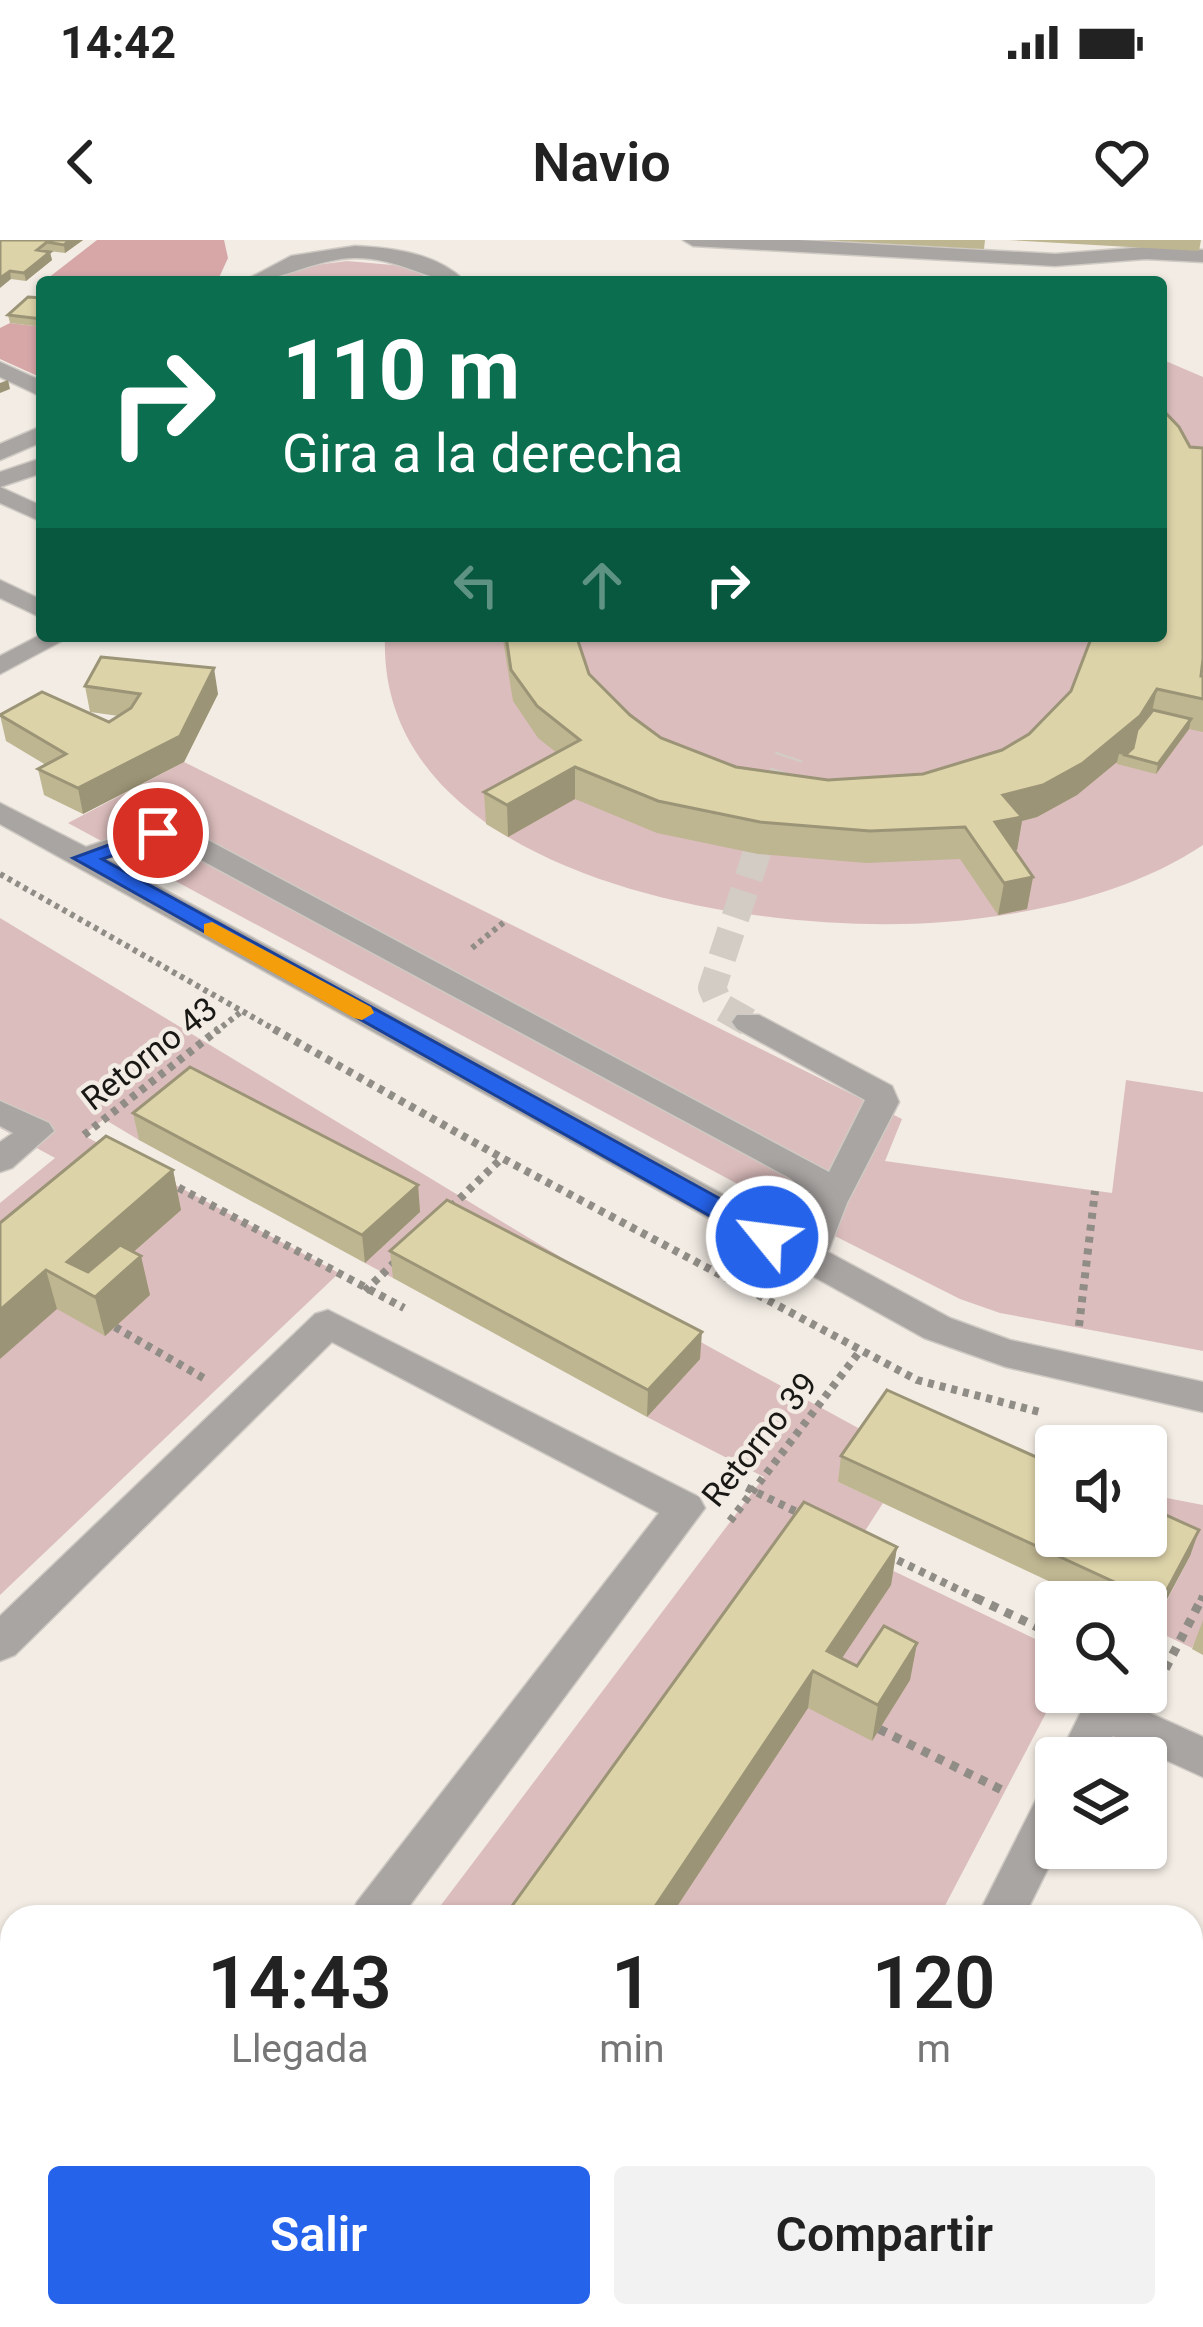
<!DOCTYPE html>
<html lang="es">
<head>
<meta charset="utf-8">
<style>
  :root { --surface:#fff; --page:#f2f2f2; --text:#222; --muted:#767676; --accent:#2563eb }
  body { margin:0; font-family:Roboto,sans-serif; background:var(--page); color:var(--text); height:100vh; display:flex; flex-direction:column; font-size:45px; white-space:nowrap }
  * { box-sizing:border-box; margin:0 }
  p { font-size:39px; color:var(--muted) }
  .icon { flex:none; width:66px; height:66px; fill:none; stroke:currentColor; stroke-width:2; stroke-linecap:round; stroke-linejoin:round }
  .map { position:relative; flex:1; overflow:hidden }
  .drawer { position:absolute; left:0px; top:1665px; width:1203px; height:423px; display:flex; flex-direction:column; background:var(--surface); border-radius:36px 36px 0 0; box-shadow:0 3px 9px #0004 }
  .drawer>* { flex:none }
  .banner { position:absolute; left:36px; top:36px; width:1131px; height:366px; border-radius:12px; box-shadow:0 3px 9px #0004; background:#0b6e4f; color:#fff; overflow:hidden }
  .fabs { position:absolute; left:1035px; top:1185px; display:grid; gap:24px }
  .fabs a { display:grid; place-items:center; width:132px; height:132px; border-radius:12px; background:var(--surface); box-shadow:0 3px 9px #0004; font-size:60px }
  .pin { position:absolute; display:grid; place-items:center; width:102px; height:102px; color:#fff; margin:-51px; border:6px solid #fff; border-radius:50%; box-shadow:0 3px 12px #0007 }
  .me { position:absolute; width:132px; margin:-66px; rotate:299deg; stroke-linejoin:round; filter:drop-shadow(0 0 9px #0008) }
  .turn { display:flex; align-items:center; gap:42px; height:252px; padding:0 48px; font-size:54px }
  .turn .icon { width:156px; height:156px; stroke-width:2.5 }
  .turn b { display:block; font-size:84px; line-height:102px }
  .lanes { display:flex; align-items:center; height:114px; padding:0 48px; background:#0003; justify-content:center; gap:60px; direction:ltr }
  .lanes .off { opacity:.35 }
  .eta { display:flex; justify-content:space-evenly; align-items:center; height:204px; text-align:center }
  .eta b { font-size:72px; font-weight:600; line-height:84px }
  .cta { display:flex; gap:24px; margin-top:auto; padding:24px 48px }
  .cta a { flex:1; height:138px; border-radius:12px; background:var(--accent); color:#fff; font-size:48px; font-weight:600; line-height:138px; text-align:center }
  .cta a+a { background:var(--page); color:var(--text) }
  .status { display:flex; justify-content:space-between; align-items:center; height:84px; padding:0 60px; background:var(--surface); direction:ltr }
  .status svg { height:33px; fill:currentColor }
  header { display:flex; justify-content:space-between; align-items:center; height:156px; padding:0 48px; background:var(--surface); font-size:54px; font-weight:600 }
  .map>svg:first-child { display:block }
  .green { fill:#dcbdbd }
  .forest { fill:#d7a7a8 }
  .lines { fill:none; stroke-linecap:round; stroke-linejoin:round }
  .minor-tunnel { stroke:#d2ccc5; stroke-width:28; stroke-dasharray:28 14; stroke-linecap:butt }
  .minor-casing { stroke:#cfcac3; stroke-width:3 }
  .major-casing { stroke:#cfcac3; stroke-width:3 }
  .path-far2 { stroke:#908c86; stroke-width:6; stroke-dasharray:4.5 4.5; stroke-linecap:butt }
  .path-far1 { stroke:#908c86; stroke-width:8; stroke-dasharray:6 6; stroke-linecap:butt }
  .path { stroke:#908c86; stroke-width:9; stroke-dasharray:8 8; stroke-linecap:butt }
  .minor { fill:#a9a5a3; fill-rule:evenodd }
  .major { fill:#716966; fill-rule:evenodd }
  .wall { fill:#beb591 }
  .shaded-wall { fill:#9b9476 }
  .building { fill:#ddd3a9; stroke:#9b9476; stroke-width:3 }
  .route { fill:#2563eb; stroke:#184099; stroke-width:3 }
  .slow { fill:#f59e0b }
  .labels { text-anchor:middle; stroke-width:9; stroke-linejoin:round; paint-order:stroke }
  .street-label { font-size:33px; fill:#1a1815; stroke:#f2ece4 }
</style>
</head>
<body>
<div class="status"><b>14:42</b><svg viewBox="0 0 49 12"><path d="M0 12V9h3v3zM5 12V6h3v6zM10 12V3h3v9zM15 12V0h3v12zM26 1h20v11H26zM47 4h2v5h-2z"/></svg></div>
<header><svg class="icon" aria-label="back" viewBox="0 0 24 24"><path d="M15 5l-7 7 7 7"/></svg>Navio<svg class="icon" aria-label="heart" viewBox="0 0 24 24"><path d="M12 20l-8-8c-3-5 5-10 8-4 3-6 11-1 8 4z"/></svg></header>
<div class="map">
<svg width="1203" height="2087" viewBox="0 0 1203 2087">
  <rect width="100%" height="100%" fill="#f2ece4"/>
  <!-- green -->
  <g class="green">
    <path d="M347,21l57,5 33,16h-168l39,-16z"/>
    <path d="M1161,119l42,18v468c-73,49 -172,70 -259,77 -182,15 -568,-41 -559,-286h776z"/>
    <path d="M184,522l718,357 -17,42 227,32 14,-113 77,12v259l-203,-38 -40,-14 -141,-71 -751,-405z"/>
    <path d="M0,678l706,427 165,90 -33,47 45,21 -31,48 204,98 1,43 -118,225h-507l332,-440 -117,-60 52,-59 -249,-131 -57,51 -28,-15 54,-50 -280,-73 -35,-21 -21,16 256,138 -339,322v-392l55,-45 -55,-30z"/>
    <path d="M1146,1254l57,11v122l-11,21 -40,-19 38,-73 -44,-20z"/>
    <path d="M503,2076h228l-6,11h-206z"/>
  </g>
  <!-- forest -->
  <g class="forest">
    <path d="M97,0h127l4,18 -11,24h-174z"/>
    <path d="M10,83l32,4v51l-42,-19v-31z"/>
  </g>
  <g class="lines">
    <!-- minor-tunnel -->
    <path class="minor-tunnel" d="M748,782l-28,-16 -8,-18 77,-232"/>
    <!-- minor casing -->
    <g class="minor-casing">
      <g id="minor">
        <path d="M683,0h116l256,14 91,-7 57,3v12l-57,-3 -91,7 -362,-20z"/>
        <path d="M355,6c39,2 82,7 111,36 -38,0 -69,-25 -112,-24 -40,1 -74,24 -112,24l49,-26z"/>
        <path d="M0,122l42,19v16l-42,-20z"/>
        <path d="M42,186v16l-42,18v-16z"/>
        <path d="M42,218v15l-42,14 42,19v16l-42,-19v-31z"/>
        <path d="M0,340l42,20v18l-42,-20z"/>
        <path d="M42,394l29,2 -71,38v-18z"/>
        <path d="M0,563l86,44 60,-20 45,4 638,341 36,-72 -128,-71 -5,-7 5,-7h22l133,71 7,16 -52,101 -19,49 122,66 60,22 193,42v30l-197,-45 -82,-29 -924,-514zM149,605l26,1 613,331 19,14 6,12 -14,33 -691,-377z"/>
        <path d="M0,861l49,22 5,8 -42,37 -12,4v-30l13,-9 -13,-7z"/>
        <path d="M328,1070l371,187 6,11 -304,409h-51l7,-15 302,-389 -327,-171 -317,313 -15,6v-45l315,-302z"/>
        <path d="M1103,1452l100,45v40l-90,-41 -11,22h-44l30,-60z"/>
        <path d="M1056,1546l2,62 -34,69h-47l63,-125z"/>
        <path d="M19,2076h56l-4,11h-56z"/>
        <path d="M773,2076h53l-4,11h-53z"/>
      </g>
    </g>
    <!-- major casing -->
    <g class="major-casing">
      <g id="major">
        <path d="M0,1700l12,5v48l-12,-4z"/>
        <path d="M0,1858l12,5v54l-12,-5z"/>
        <path d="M233,2076h63l4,11h-63z"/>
        <path d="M467,2076h64l4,11h-64z"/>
      </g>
    </g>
    <!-- path-far2 -->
    <g class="path-far2">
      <path d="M0,634l279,158"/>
      <path d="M472,708l32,-26"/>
      <path d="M215,792l26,-20"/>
    </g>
    <!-- path-far1 -->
    <g class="path-far1">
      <path d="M274,789l228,129 415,222 123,32"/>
      <path d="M84,895l135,-106"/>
      <path d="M168,942l236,126"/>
      <path d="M451,967l51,-49"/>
      <path d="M365,1051l32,-31"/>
      <path d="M1079,1086l16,-135"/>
      <path d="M115,1087l92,53"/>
      <path d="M725,1237l78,38"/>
      <path d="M730,1281l130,-170"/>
      <path d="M887,1315l95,46"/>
      <path d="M1201,1361l2,-5"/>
    </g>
    <!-- path -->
    <g class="path">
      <path d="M976,1358l80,38"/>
      <path d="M1158,1443l44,-85"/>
      <path d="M879,1489l127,63"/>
    </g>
    <!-- minor -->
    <use href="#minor" class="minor"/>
    <!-- major -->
    <use href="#major" class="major"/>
  </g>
  <!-- wall -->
  <g class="wall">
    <path d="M0,0h83l-18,13 -16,-2 3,9 -26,21 -15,-2z"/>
    <path d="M822,0h163l-1,9z"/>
    <path d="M1009,0h192l-2,11z"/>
    <path d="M42,58v29l-32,-4 -2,-8z"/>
    <path d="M425,396h137l27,38 41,41 31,23 75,29 92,13 95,-6 79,-24 27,-16 42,-43 132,-15v56l-14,-3 -33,45 -39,-10v-2l-40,33 -40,22 -15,4 -5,29h-3l19,27 -6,32 -29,6 -38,-56 -94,4 -108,-9 -101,-21 -82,-34 -67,38 -22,-13 -2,-32 73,-39 -19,-15 -25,-37 -10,-61z"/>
    <path d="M85,446l133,8 -34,68 -101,52 -39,-19 -6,-26 8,-4 -40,-24 -6,-26 109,7 10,-6 -29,-4z"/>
    <path d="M133,873l285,72 2,27 -55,51 -226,-123z"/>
    <path d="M173,930l8,40 -48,42 17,43 -45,41 -48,-27 -57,-86z"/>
    <path d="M390,1011l310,108 -53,58 -254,-139z"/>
    <path d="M841,1216l358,74 -9,26 -39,73 -5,-2v-25h-53l-255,-120z"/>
    <path d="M897,1307l-6,38 -49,73 15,8 60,-23 -7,37 -38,61 -64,-33 -138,209h-166z"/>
    <path d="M1203,1380v35l-11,-6z"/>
  </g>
  <!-- shaded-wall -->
  <g class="shaded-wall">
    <path d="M70,0h13l-18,13 -1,-8z"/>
    <path d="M50,12l2,8 -26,21 -2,-8z"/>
    <path d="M10,31l1,8 -11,9v-10z"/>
    <path d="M8,140l2,9 -10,4v-10z"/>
    <path d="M214,428l4,26 -34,68 -101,52 -5,-26z"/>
    <path d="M1157,449l-7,31 -17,28 -8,7 -6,-1 -2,8 -40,33 -40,22 -15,4 -5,29 -27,5 5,-33 8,-27z"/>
    <path d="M1191,479l-2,10 -33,45 2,-10z"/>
    <path d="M575,527v32l-67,38 -1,-32z"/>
    <path d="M1033,637l-6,32 -29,6 6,-32z"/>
    <path d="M173,930l8,40 -94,83 -20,-31z"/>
    <path d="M418,945l2,27 -55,51 -3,-28z"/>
    <path d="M141,1016l9,39 -45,41 -10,-39z"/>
    <path d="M46,1030l11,39 -57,50v-49z"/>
    <path d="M702,1092l-2,27 -53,58 1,-27z"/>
    <path d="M1199,1290l-9,26 -39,73 9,-26z"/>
    <path d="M897,1307l-6,38 -63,94 -1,-28z"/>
    <path d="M917,1403l-7,37 -38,61 6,-36z"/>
    <path d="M813,1431l-5,37 -138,209h-22z"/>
  </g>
  <!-- building -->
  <g class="building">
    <path d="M0,0h70l-6,5 -17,-3 -10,8 13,2 -26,21 -14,-2 -10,7z"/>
    <path d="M28,57l14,1v21l-34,-4z"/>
    <path d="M1161,168l18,19 11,20 13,1v211l-2,17h2v23l-46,-10 -17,27 -57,47 -40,22 -40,10 19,22 -27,5 38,55 -29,6 -39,-56 -95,4 -110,-9 -102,-21 -83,-34 -68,38 -23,-13 96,-52 -43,-34 -26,-36 -5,-34h56v2h15l12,36 41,41 31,23 75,29 92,13 95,-6 79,-24 27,-16 42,-43 21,-55h69z"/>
    <path d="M101,417l113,11 -34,68 -102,52 -40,-19 28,-15 -66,-39 42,-23 67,30 22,-14 9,-14 -55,-8z"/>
    <path d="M1153,470l38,9 -33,45 -33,-9 8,-7 4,-18z"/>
    <path d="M190,827l228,118 -56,50 -229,-122z"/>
    <path d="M106,896l67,34 -106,92 21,10 32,-27 21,11 -46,41 -49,-27 -46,40v-87z"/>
    <path d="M447,960l255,132 -54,58 -258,-139z"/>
    <path d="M887,1150l169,76v70h90v-30l53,24 -39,73 -319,-147z"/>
    <path d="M804,1262l93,45 -70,104 30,15 27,-40 33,17 -39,62 -65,-34 -165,246h-144z"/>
  </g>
  <!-- route -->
  <path class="route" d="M158,587l11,6 -3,5 -64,21 675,371 4,7 -4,6h-19l-685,-385z"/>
  <!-- slow -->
  <path class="slow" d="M212,682l159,85 3,6 -12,7 -8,-2 -150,-84v-10z"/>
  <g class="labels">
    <!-- street labels -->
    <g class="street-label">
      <text transform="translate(149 813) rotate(-38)" y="12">Retorno 43</text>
      <text transform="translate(759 1199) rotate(-51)" y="12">Retorno 39</text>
    </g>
  </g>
</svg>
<div class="fabs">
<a><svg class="icon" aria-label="sound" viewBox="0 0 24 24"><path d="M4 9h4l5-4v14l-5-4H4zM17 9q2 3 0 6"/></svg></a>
<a><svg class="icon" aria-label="search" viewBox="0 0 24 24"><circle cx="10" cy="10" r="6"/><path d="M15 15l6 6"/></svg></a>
<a><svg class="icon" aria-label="layers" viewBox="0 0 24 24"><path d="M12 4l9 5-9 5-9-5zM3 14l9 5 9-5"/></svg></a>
</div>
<div class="pin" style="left:158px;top:593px;background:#d93025"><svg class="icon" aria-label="arrive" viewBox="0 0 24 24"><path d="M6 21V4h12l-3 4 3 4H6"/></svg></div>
<svg class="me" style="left:767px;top:997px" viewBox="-20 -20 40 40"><circle r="17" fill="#2563eb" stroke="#fff" stroke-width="3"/><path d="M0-11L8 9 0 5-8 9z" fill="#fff"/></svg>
<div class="banner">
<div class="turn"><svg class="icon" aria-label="right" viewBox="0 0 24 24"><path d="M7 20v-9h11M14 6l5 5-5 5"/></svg><div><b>110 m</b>Gira a la derecha</div></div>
<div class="lanes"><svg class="icon off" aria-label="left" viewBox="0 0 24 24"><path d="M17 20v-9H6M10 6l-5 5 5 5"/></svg><svg class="icon off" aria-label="ahead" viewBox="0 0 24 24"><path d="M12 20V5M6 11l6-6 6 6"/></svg><svg class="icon" aria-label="right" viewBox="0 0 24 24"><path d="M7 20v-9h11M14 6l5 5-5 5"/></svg></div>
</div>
<section class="drawer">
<div class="eta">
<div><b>14:43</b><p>Llegada</p></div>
<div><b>1</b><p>min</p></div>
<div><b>120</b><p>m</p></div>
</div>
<div class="cta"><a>Salir</a><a>Compartir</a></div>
</section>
</div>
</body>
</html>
